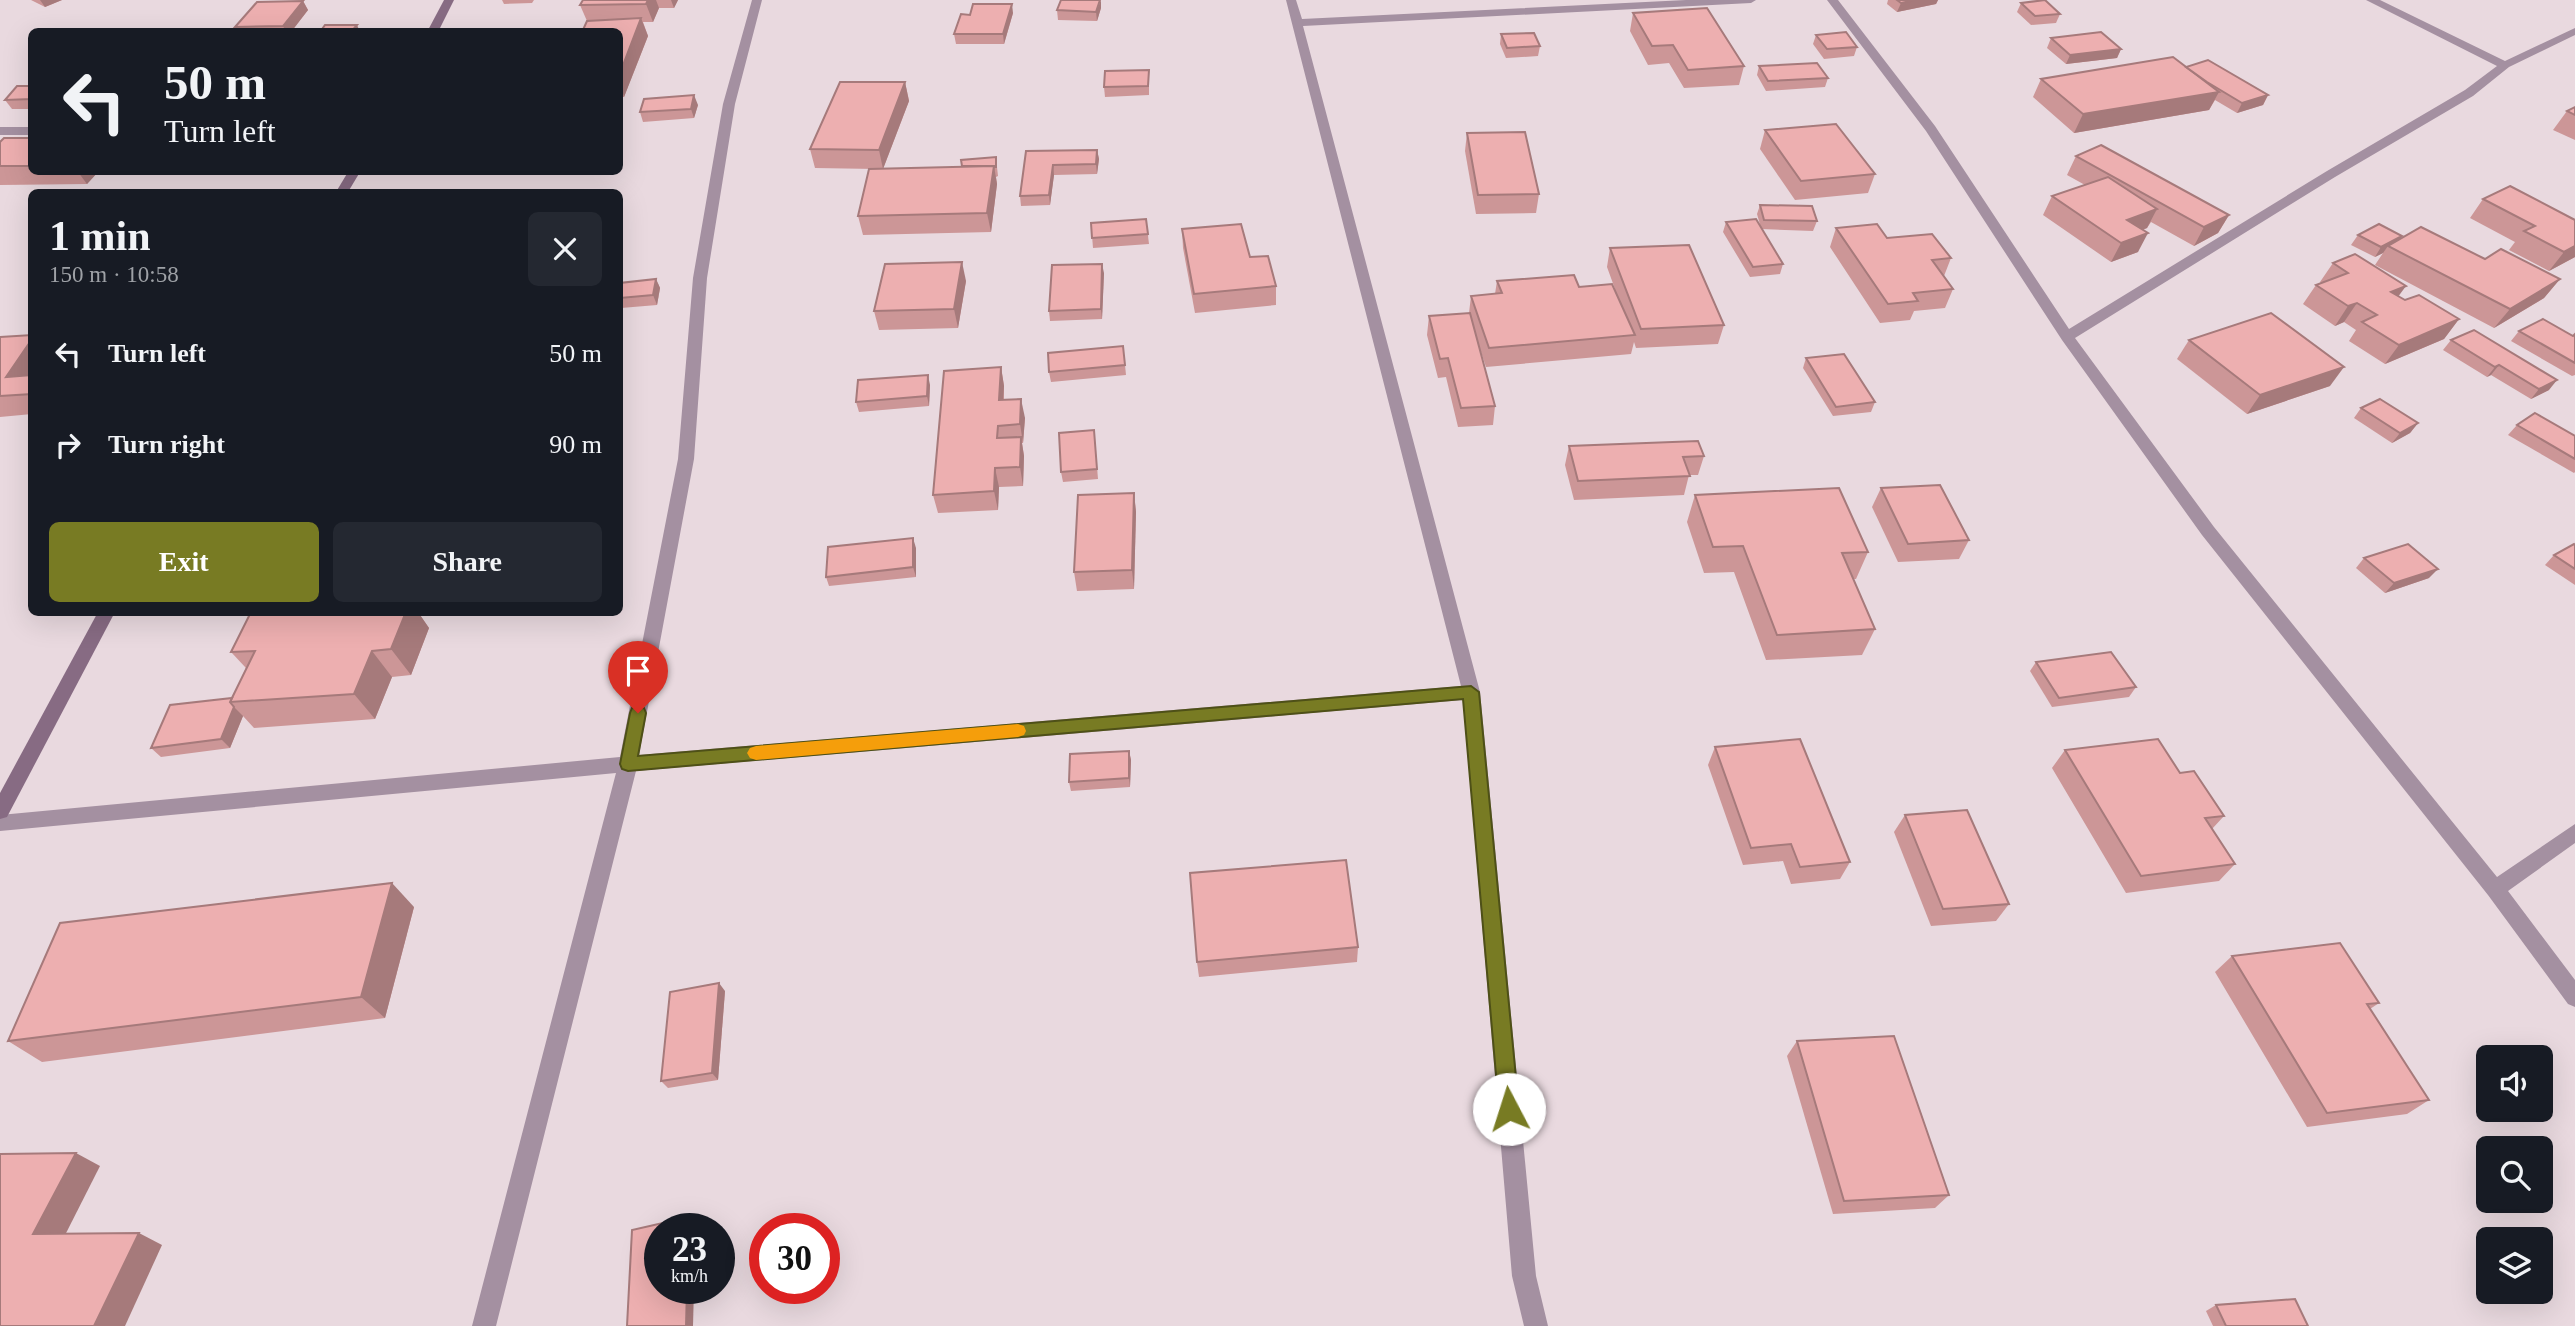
<!DOCTYPE html>
<html lang="en">
<head>
<meta charset="utf-8">
<style>
  :root { --surface:#171b24; --page:#242831; --text:#f1f3f6; --muted:#9ea1a6; --accent:#787b23 }
  body { margin:0; font-family:"Times New Roman",serif; background:var(--page); color:var(--text); height:100vh; display:flex; flex-direction:column; font-size:26px; white-space:nowrap }
  * { box-sizing:border-box; margin:0 }
  p { font-size:23px; color:var(--muted) }
  .icon { flex:none; width:38px; height:38px; fill:none; stroke:currentColor; stroke-width:2; stroke-linecap:round; stroke-linejoin:round }
  .map { position:relative; flex:1; overflow:hidden }
  .side { position:absolute; left:28px; top:189px; width:595px; height:427px; display:flex; flex-direction:column; background:var(--surface); border-radius:10px; box-shadow:0 7px 28px #0002 }
  .side>* { flex:none }
  .hud { position:absolute; left:28px; top:28px; width:595px; height:147px; border-radius:10px; box-shadow:0 7px 28px #0002; background:#171b24; color:var(--text); overflow:hidden }
  .tools { position:absolute; left:2476px; top:1045px; display:grid; gap:14px }
  .tools a { display:grid; place-items:center; width:77px; height:77px; border-radius:10px; background:var(--surface); box-shadow:0 7px 28px #0002; font-size:35px }
  .speed { position:absolute; left:644px; top:1213px; display:flex; gap:14px; font-size:35px; font-weight:700; text-align:center }
  .speed>* { display:grid; place-content:center; width:91px; height:91px; border-radius:50%; background:var(--surface); box-shadow:0 7px 28px #0002; line-height:1 }
  .speed small { font-size:18px; font-weight:400 }
  .speed .limit { border:10px solid #d22; background:#fff; color:#111 }
  .pin { position:absolute; display:grid; place-items:center; width:60px; height:60px; color:#fff; margin:-72px -30px; border-radius:50% 50% 50% 0; rotate:-45deg; box-shadow:0 0 7px #0007 }
  .pin .icon { rotate:45deg }
  .me { position:absolute; width:77px; margin:-38px; rotate:355deg; stroke-linejoin:round; filter:drop-shadow(0 0 5px #0008) }
  .turn { display:flex; align-items:center; gap:24px; height:147px; padding:0 21px; font-size:32px }
  .turn .icon { width:91px; height:91px; stroke-width:2.5 }
  .turn b { display:block; font-size:49px; line-height:60px }
  .round { display:grid; place-items:center; flex:none; width:74px; height:74px; border-radius:10px; background:var(--page) }
  .headline { display:flex; align-items:center; justify-content:space-between; height:119px; padding:0 21px }
  h1 { font-size:42px; font-weight:700; line-height:52px }
  .cta { display:flex; gap:14px; margin-top:auto; padding:14px 21px }
  .cta a { flex:1; height:80px; border-radius:10px; background:var(--accent); color:#fff; font-size:28px; font-weight:700; line-height:80px; text-align:center }
  .cta a+a { background:var(--page); color:var(--text) }
  ul { padding:0; list-style:none }
  li { display:flex; align-items:center; gap:21px; height:91px; padding:0 21px }
  li div { flex:1 }
  li b { display:block; font-size:26px }
  li em { font-style:normal }
  .map>svg:first-child { display:block }
  .lines { fill:none; stroke-linecap:round; stroke-linejoin:round }
  .street { fill:#a490a1; fill-rule:evenodd }
  .secondary { fill:#876b83; fill-rule:evenodd }
  .wall { fill:#cc9697 }
  .shaded-wall { fill:#a67a7b }
  .building { fill:#edafb0; stroke:#a67a7b; stroke-width:2 }
  .route { fill:#787b23; stroke:#4e5017; stroke-width:2 }
  .slow { fill:#f59e0b }
</style>
</head>
<body>
<div class="map">
<svg width="2575" height="1326" viewBox="0 0 2575 1326">
  <rect width="100%" height="100%" fill="#e9d9df"/>
  <g class="lines">
    <!-- street -->
    <g class="street">
      <path d="M752,0h10l-27,104 -28,174 -13,181 -55,296 822,-69 -175,-686h10l6,19 384,-19h70l-5,3 -448,23 177,666 56,584 12,50h-24l-12,-50 -49,-576 -827,71 -140,555h-24l144,-553 -616,58v-16l620,-58 58,-298 15,-181 30,-174z"/>
      <path d="M1827,0h11l97,126 134,203 258,-158 138,-81 32,-24 -131,-66h14l125,61 70,-33v7l-66,32 -36,29 -138,81 -260,161 139,189 283,350 78,-53v19l-67,48 67,89v27l-7,-3 -80,-109 -286,-360 -140,-195 -136,-209z"/>
      <rect x="0" y="127" width="32" height="8"/>
    </g>
    <!-- secondary -->
    <g class="secondary">
      <path d="M444,0h10l-16,32h-11z"/>
      <path d="M348,172h12l-12,20h-12z"/>
      <path d="M98,612h17l-108,205 -7,2v-26z"/>
    </g>
  </g>
  <!-- wall -->
  <g class="wall">
    <path d="M31,0h31l-17,7z"/>
    <path d="M502,0h32l-2,3 -28,1z"/>
    <path d="M583,0h95l-4,8h-15l-6,14h-10l5,14 -24,61h-4v-65l-33,-11 -7,-16z"/>
    <path d="M1888,0h50l-2,4 -39,8 -10,-8z"/>
    <path d="M303,1l5,9 -17,22h-53l-3,-5z"/>
    <path d="M2021,3l39,11 -4,9 -25,2 -14,-13z"/>
    <path d="M1101,8l-4,13 -39,-1 -1,-10z"/>
    <path d="M1013,13l-9,31h-48l-2,-10 16,-19z"/>
    <path d="M1633,13l111,53 -5,19 -55,3 -15,-25 -21,2 -18,-34z"/>
    <path d="M1501,34l39,12 -2,10 -32,2 -6,-14z"/>
    <path d="M1816,35l41,12 -3,9 -30,3 -11,-15z"/>
    <path d="M2051,38l70,11 -4,9 -51,6 -19,-16z"/>
    <path d="M1759,66l69,12 -3,9 -59,4 -9,-16z"/>
    <path d="M2186,67l82,28 -5,10 -26,8 -22,-13 -6,10 -135,23 -41,-36 8,-18z"/>
    <path d="M1149,79v16l-44,2 -1,-10z"/>
    <path d="M905,82l4,19 -26,68 114,-2 1,9 -2,1 1,7 -6,48 -128,3 -5,-19 18,-47 -61,-1 -5,-19z"/>
    <path d="M32,86v23h-20l-7,-9z"/>
    <path d="M698,105l-4,13 -51,4 -3,-10z"/>
    <path d="M2575,107v33l-22,-10 14,-19z"/>
    <path d="M1765,130l110,44 -7,19 -73,7 -35,-51z"/>
    <path d="M1467,133l72,61 -3,19 -60,1 -11,-63z"/>
    <path d="M32,138v34h66l-11,12 -87,1v-43z"/>
    <path d="M1097,150l2,9 -2,15 -43,1 -4,30 -29,1 -1,-10 6,-45z"/>
    <path d="M2076,156l153,59 -11,18 -24,13 -43,-24 -4,6 -4,2 -5,22 -27,10 -68,-47 9,-19 33,-11 -18,-10z"/>
    <path d="M498,172h39l-38,2z"/>
    <path d="M2510,186l65,71 -26,14 -40,-21 6,-8 -45,-24 13,-19z"/>
    <path d="M1760,205l57,16 -4,10 -51,-2 21,35 -3,10 -30,3 -27,-45 3,-10 35,6 -4,-14z"/>
    <path d="M1146,219l3,25 -56,4 -2,-25z"/>
    <path d="M1836,228l51,10 64,20 -7,18 9,13 -8,19 -31,3 -4,9 -30,3 -50,-76z"/>
    <path d="M1182,229l68,28 26,29v19l-81,8 -12,-65z"/>
    <path d="M2358,235l43,3 84,21 75,20 -16,19 -50,30 -119,-63 8,-12 -8,4 -24,-12z"/>
    <path d="M1610,248l114,77 -6,19 -82,4 -2,-6 -3,12 -145,13 -9,-27 18,66 -2,19 -35,2 -12,-50 -8,1 -11,-43 2,-19 40,-3 2,-17 24,-2 2,-13 118,8 -8,-22z"/>
    <path d="M2333,263l72,37 54,19 -15,20 -59,25 -36,-23 7,-11 -12,-8 -9,4 -32,-22 13,-19 5,-2 -1,-1z"/>
    <path d="M1104,273l-2,46 -52,2 -1,-10z"/>
    <path d="M656,279l4,9 -3,17 -36,3 -1,-4v-21z"/>
    <path d="M966,281l-8,47 -79,2 -5,-19z"/>
    <path d="M2519,331l54,5 2,-2v41l-3,1 -61,-35z"/>
    <path d="M32,335v79l-32,3v-80z"/>
    <path d="M2189,340l141,46 -83,28 -70,-55z"/>
    <path d="M2451,340l98,50 -18,9 -40,-24 -4,2 -44,-27z"/>
    <path d="M1806,358l69,44 -4,10 -38,4 -30,-48z"/>
    <path d="M1125,365l1,10 -75,7 -2,-10z"/>
    <path d="M1001,367l3,19v14l21,18 -2,25h-1l2,13 -1,30 -24,1 -1,23 -60,3 -5,-18z"/>
    <path d="M930,385l-1,21 -70,6 -3,-10z"/>
    <path d="M2361,408l57,15 -8,10 -18,10 -38,-25z"/>
    <path d="M2517,425l58,11v36l-1,1 -66,-38z"/>
    <path d="M1094,430l4,49 -35,3 -2,-10z"/>
    <path d="M1569,446l135,10 -6,19h-9l-5,20 -110,5 -9,-35z"/>
    <path d="M1881,488l88,52 -10,19 -61,3 -26,-55z"/>
    <path d="M1134,493l2,19 -2,77 -57,2 -3,-19z"/>
    <path d="M1695,495l173,57 -12,27h-3l22,50 -13,26 -96,5 -32,-88 -30,1 -17,-51z"/>
    <path d="M2575,545v40l-30,-20 9,-10z"/>
    <path d="M916,548v29l-87,9 -3,-9z"/>
    <path d="M2364,558l65,20 -44,15 -29,-25z"/>
    <path d="M420,615l9,13 -18,47 -19,2 -17,42 -121,9 -11,-12 -13,32 -69,9 -10,-9 81,-50 14,-30 -15,-16z"/>
    <path d="M2036,662l100,25 -7,10 -77,10 -22,-36z"/>
    <path d="M1715,747l135,115 -10,17 -49,5 -8,-23 -40,4 -35,-100z"/>
    <path d="M2065,750l115,23 44,43 -12,13 23,35 -16,17 -93,12 -74,-125z"/>
    <path d="M1129,751l2,9 -1,27 -59,4 -2,-9z"/>
    <path d="M1905,815l104,89 -13,17 -65,5 -37,-94z"/>
    <path d="M414,907l-29,111 -343,44 -34,-21z"/>
    <path d="M1358,947l-1,15 -158,15 -2,-15z"/>
    <path d="M2232,956l147,47 -9,6 59,91 -22,14 -100,13 -92,-155z"/>
    <path d="M725,991l-7,89 -50,8 -7,-7z"/>
    <path d="M1797,1041l152,154 -14,13 -102,6 -46,-158z"/>
    <path d="M2216,1305l92,21h-95l-7,-15z"/>
  </g>
  <!-- shaded-wall -->
  <g class="shaded-wall">
    <path d="M40,0h22l-17,7z"/>
    <path d="M648,0h8l3,8 -6,14 -7,-18z"/>
    <path d="M671,0h7l-4,8z"/>
    <path d="M1101,0v8l-4,13 -1,-9z"/>
    <path d="M1915,0h23l-2,4 -39,8 4,-9z"/>
    <path d="M303,1l5,9 -17,22h-5l-3,-6z"/>
    <path d="M1012,4l1,9 -9,31 -1,-10z"/>
    <path d="M641,18l7,18 -24,61 -4,-13v-11z"/>
    <path d="M357,25l3,7h-9z"/>
    <path d="M2121,49l-4,9 -51,6 4,-9z"/>
    <path d="M905,82l4,19 -26,68 -4,-19z"/>
    <path d="M2219,92l-10,18 -135,23 9,-19z"/>
    <path d="M694,95l4,10 -4,13 -3,-9z"/>
    <path d="M2268,95l-5,10 -26,8 5,-10z"/>
    <path d="M1097,150l2,9 -2,15 -1,-10z"/>
    <path d="M1053,165l1,10 -4,30 -1,-10z"/>
    <path d="M994,166l3,18 -6,48 -4,-19z"/>
    <path d="M78,172h20l-11,12z"/>
    <path d="M2157,209l-10,19 -29,10 9,-18z"/>
    <path d="M2229,215l-11,18 -24,13 10,-19z"/>
    <path d="M2148,233l-10,19 -27,10 10,-19z"/>
    <path d="M2402,236l-6,10h-8l-5,7 -8,4 6,-10z"/>
    <path d="M2575,246v11l-26,14 15,-19z"/>
    <path d="M962,262l4,19 -8,47 -4,-19z"/>
    <path d="M1102,264l2,9 -2,46 -1,-10z"/>
    <path d="M656,279l4,9 -3,17 -4,-10z"/>
    <path d="M2560,279l-16,19 -50,30 16,-19z"/>
    <path d="M2406,286l-14,19 -1,-13z"/>
    <path d="M2357,303l-13,19 -9,4 13,-20z"/>
    <path d="M2459,319l-15,20 -59,25 14,-19z"/>
    <path d="M32,339v44l-26,-6z"/>
    <path d="M2499,365l-8,10 -4,2 8,-10z"/>
    <path d="M1001,367l3,19 -2,33 -3,-19z"/>
    <path d="M2344,367l-14,19 -83,28 13,-19z"/>
    <path d="M928,375l2,10 -1,21 -2,-10z"/>
    <path d="M2557,380l-8,10 -18,9 8,-10z"/>
    <path d="M1021,399l4,19 -2,25 -3,-19z"/>
    <path d="M2418,423l-8,10 -18,10 8,-10z"/>
    <path d="M1021,437l3,19 -1,30 -3,-19z"/>
    <path d="M995,468l4,19 -1,23 -4,-19z"/>
    <path d="M1134,493l2,19 -2,77 -2,-19z"/>
    <path d="M913,538l3,10v29l-3,-10z"/>
    <path d="M2438,569l-9,9 -44,15 9,-10z"/>
    <path d="M403,612h18l-1,3 9,13 -18,47 -20,-26z"/>
    <path d="M372,651l20,26 -17,42 -21,-25z"/>
    <path d="M234,707l9,9 -13,32 -9,-9z"/>
    <path d="M1129,751l2,9 -1,27 -1,-9z"/>
    <path d="M392,883l22,24 -29,111 -24,-21z"/>
    <path d="M719,983l6,8 -7,89 -6,-7z"/>
    <path d="M76,1153l24,13 -41,81 -26,-13z"/>
    <path d="M689,1217l7,6v5h-7z"/>
    <path d="M139,1233l23,12 -37,81h-31z"/>
    <path d="M687,1288h7l-1,38h-7z"/>
  </g>
  <!-- building -->
  <g class="building">
    <path d="M583,0h65l-2,4 -66,1z"/>
    <path d="M1061,0h39l-4,12 -39,-2z"/>
    <path d="M1897,0h18l-14,3z"/>
    <path d="M2045,0l15,14 -25,2 -14,-13z"/>
    <path d="M303,1l-20,25 -48,1 22,-25z"/>
    <path d="M973,4h39l-9,30h-49l7,-20 9,1z"/>
    <path d="M1707,8l37,58 -56,4 -15,-25 -21,1 -19,-33z"/>
    <path d="M641,18l-21,55v-41h-38l5,-11z"/>
    <path d="M325,25h32l-6,7h-31z"/>
    <path d="M1846,32l11,15 -30,2 -11,-14z"/>
    <path d="M2101,32l20,17 -51,6 -19,-17z"/>
    <path d="M1534,33l6,13 -33,2 -6,-14z"/>
    <path d="M2173,57l46,35 -136,22 -42,-35z"/>
    <path d="M2208,60l60,35 -26,8 -35,-21 -21,-15z"/>
    <path d="M1817,63l11,15 -60,3 -9,-15z"/>
    <path d="M1149,70l-1,16 -44,1 1,-16z"/>
    <path d="M840,82h65l-26,68 -69,-1z"/>
    <path d="M17,86h15v13l-27,1z"/>
    <path d="M694,95l-3,14 -51,3 4,-13z"/>
    <path d="M2575,107v8l-8,-4z"/>
    <path d="M1836,124l39,50 -74,7 -36,-51z"/>
    <path d="M1525,132l14,62 -61,1 -11,-62z"/>
    <path d="M4,138h28v28h-32v-24z"/>
    <path d="M2101,145l128,70 -25,12 -128,-71z"/>
    <path d="M1097,150l-1,14 -43,1 -4,30 -29,1 6,-45z"/>
    <path d="M996,157v10h-2v-1h-32l-1,-6z"/>
    <path d="M994,166l-7,47 -129,3 11,-47z"/>
    <path d="M2108,177l49,32 -30,11 21,13 -27,10 -69,-47z"/>
    <path d="M2510,186l65,34v26l-11,6 -40,-21 11,-5 -52,-27z"/>
    <path d="M1760,205l52,1 5,15 -53,-1z"/>
    <path d="M1146,219l2,15 -56,4 -1,-15z"/>
    <path d="M1756,219l27,45 -30,3 -27,-45z"/>
    <path d="M1241,224l9,33 18,-1 8,30 -82,8 -12,-65z"/>
    <path d="M1877,224l10,14 45,-4 19,24 -19,2 21,29 -40,4 5,8 -30,3 -52,-76z"/>
    <path d="M2379,224l23,12 -21,11 -23,-12z"/>
    <path d="M2421,227l64,32 16,-10 59,30 -50,30 -122,-63z"/>
    <path d="M1689,245l35,80 -83,4 -31,-81z"/>
    <path d="M2355,254l51,32 -15,6 14,8 14,-5 40,24 -60,26 -37,-23 15,-7 -20,-12 -9,3 -32,-21 32,-12 -15,-10z"/>
    <path d="M962,262l-8,47 -80,2 11,-47z"/>
    <path d="M1102,264l-1,45 -52,2 3,-46z"/>
    <path d="M1574,275l5,12 33,-3 23,51 -146,13 -18,-52 31,-3 -5,-12z"/>
    <path d="M656,279l-3,16 -33,3v-15z"/>
    <path d="M1470,313l25,93 -34,2 -13,-50 -8,1 -11,-43z"/>
    <path d="M2271,313l73,54 -84,28 -71,-55z"/>
    <path d="M2543,319l30,17 2,-2v29l-56,-32z"/>
    <path d="M2474,330l83,50 -18,9 -40,-24 -4,2 -44,-27z"/>
    <path d="M32,335v4l-26,38 26,-2v19l-32,2v-59z"/>
    <path d="M1123,346l2,19 -76,7 -1,-19z"/>
    <path d="M1844,354l31,48 -39,5 -30,-49z"/>
    <path d="M1001,367l-2,33 22,-1 -1,25 -22,2 -1,12 24,-1 -1,30 -25,1 -1,23 -61,4 11,-124z"/>
    <path d="M928,375l-1,21 -71,6 2,-22z"/>
    <path d="M2380,399l38,24 -18,10 -39,-25z"/>
    <path d="M2535,413l40,23v23l-58,-34z"/>
    <path d="M1094,430l3,39 -36,3 -2,-39z"/>
    <path d="M1698,441l6,15 -21,1 7,19 -112,5 -9,-35z"/>
    <path d="M1940,485l29,55 -61,4 -27,-56z"/>
    <path d="M1839,488l29,64 -26,1 33,76 -98,6 -34,-89 -30,1 -18,-52z"/>
    <path d="M1134,493l-2,77 -58,2 4,-77z"/>
    <path d="M913,538v29l-87,10 2,-30z"/>
    <path d="M2408,544l30,25 -44,14 -30,-25z"/>
    <path d="M2574,544l1,1v24l-21,-14z"/>
    <path d="M251,612h155l-15,37 -19,2 -18,43 -124,8 25,-51 -24,1z"/>
    <path d="M2111,652l25,35 -77,11 -23,-36z"/>
    <path d="M232,698l-2,4 4,5 -13,32 -70,9 19,-43z"/>
    <path d="M1800,739l50,123 -50,5 -9,-23 -40,4 -36,-101z"/>
    <path d="M2158,739l22,34 14,-2 30,45 -19,2 30,46 -94,12 -76,-126z"/>
    <path d="M1129,751v27l-60,4 1,-28z"/>
    <path d="M1967,810l42,94 -66,5 -38,-94z"/>
    <path d="M1346,860l12,87 -161,15 -7,-89z"/>
    <path d="M392,883l-31,114 -353,44 52,-118z"/>
    <path d="M2340,943l39,60 -12,1 62,96 -102,13 -95,-157z"/>
    <path d="M719,983l-7,90 -51,8 9,-89z"/>
    <path d="M1894,1036l55,159 -105,6 -47,-160z"/>
    <path d="M76,1153l-43,81 106,-1 -45,93h-94v-172z"/>
    <path d="M689,1217v11h-29v60h27l-1,38h-59l5,-96z"/>
    <path d="M2295,1299l13,27h-82l-10,-21z"/>
  </g>
  <!-- route -->
  <path class="route" d="M1471,686l8,6 40,417 -3,7 -7,3 -7,-3 -3,-7 -36,-410 -835,72 -6,-2 -2,-5 10,-51 2,-5h12l2,5 -8,43z"/>
  <!-- slow -->
  <path class="slow" d="M1018,724l6,2 2,5 -2,4 -6,2 -262,23 -6,-2 -3,-5 3,-5 6,-2z"/>
</svg>
<div class="tools">
<a><svg class="icon" aria-label="sound" viewBox="0 0 24 24"><path d="M4 9h4l5-4v14l-5-4H4zM17 9q2 3 0 6"/></svg></a>
<a><svg class="icon" aria-label="search" viewBox="0 0 24 24"><circle cx="10" cy="10" r="6"/><path d="M15 15l6 6"/></svg></a>
<a><svg class="icon" aria-label="layers" viewBox="0 0 24 24"><path d="M12 4l9 5-9 5-9-5zM3 14l9 5 9-5"/></svg></a>
</div>
<div class="speed"><div>23<small>km/h</small></div><div class="limit">30</div></div>
<div class="pin" style="left:638px;top:713px;background:#d93025"><svg class="icon" aria-label="arrive" viewBox="0 0 24 24"><path d="M6 21V4h12l-3 4 3 4H6"/></svg></div>
<svg class="me" style="left:1509px;top:1109px" viewBox="-20 -20 40 40"><circle r="19" fill="#fff"/><path d="M0-13L10 11 0 6-10 11z" fill="#787b23"/></svg>
<div class="hud">
<div class="turn"><svg class="icon" aria-label="left" viewBox="0 0 24 24"><path d="M17 20v-9H6M10 6l-5 5 5 5"/></svg><div><b>50 m</b>Turn left</div></div>
</div>
<section class="side">
<div class="headline"><div><h1>1 min</h1><p>150 m · 10:58</p></div><a class="round"><svg class="icon" aria-label="close" viewBox="0 0 24 24"><path d="M6 6l12 12M18 6L6 18"/></svg></a></div>
<ul>
<li><svg class="icon" aria-label="left" viewBox="0 0 24 24"><path d="M17 20v-9H6M10 6l-5 5 5 5"/></svg><div><b>Turn left</b></div><em>50 m</em></li>
<li><svg class="icon" aria-label="right" viewBox="0 0 24 24"><path d="M7 20v-9h11M14 6l5 5-5 5"/></svg><div><b>Turn right</b></div><em>90 m</em></li>
</ul>
<div class="cta"><a>Exit</a><a>Share</a></div>
</section>
</div>
</body>
</html>
